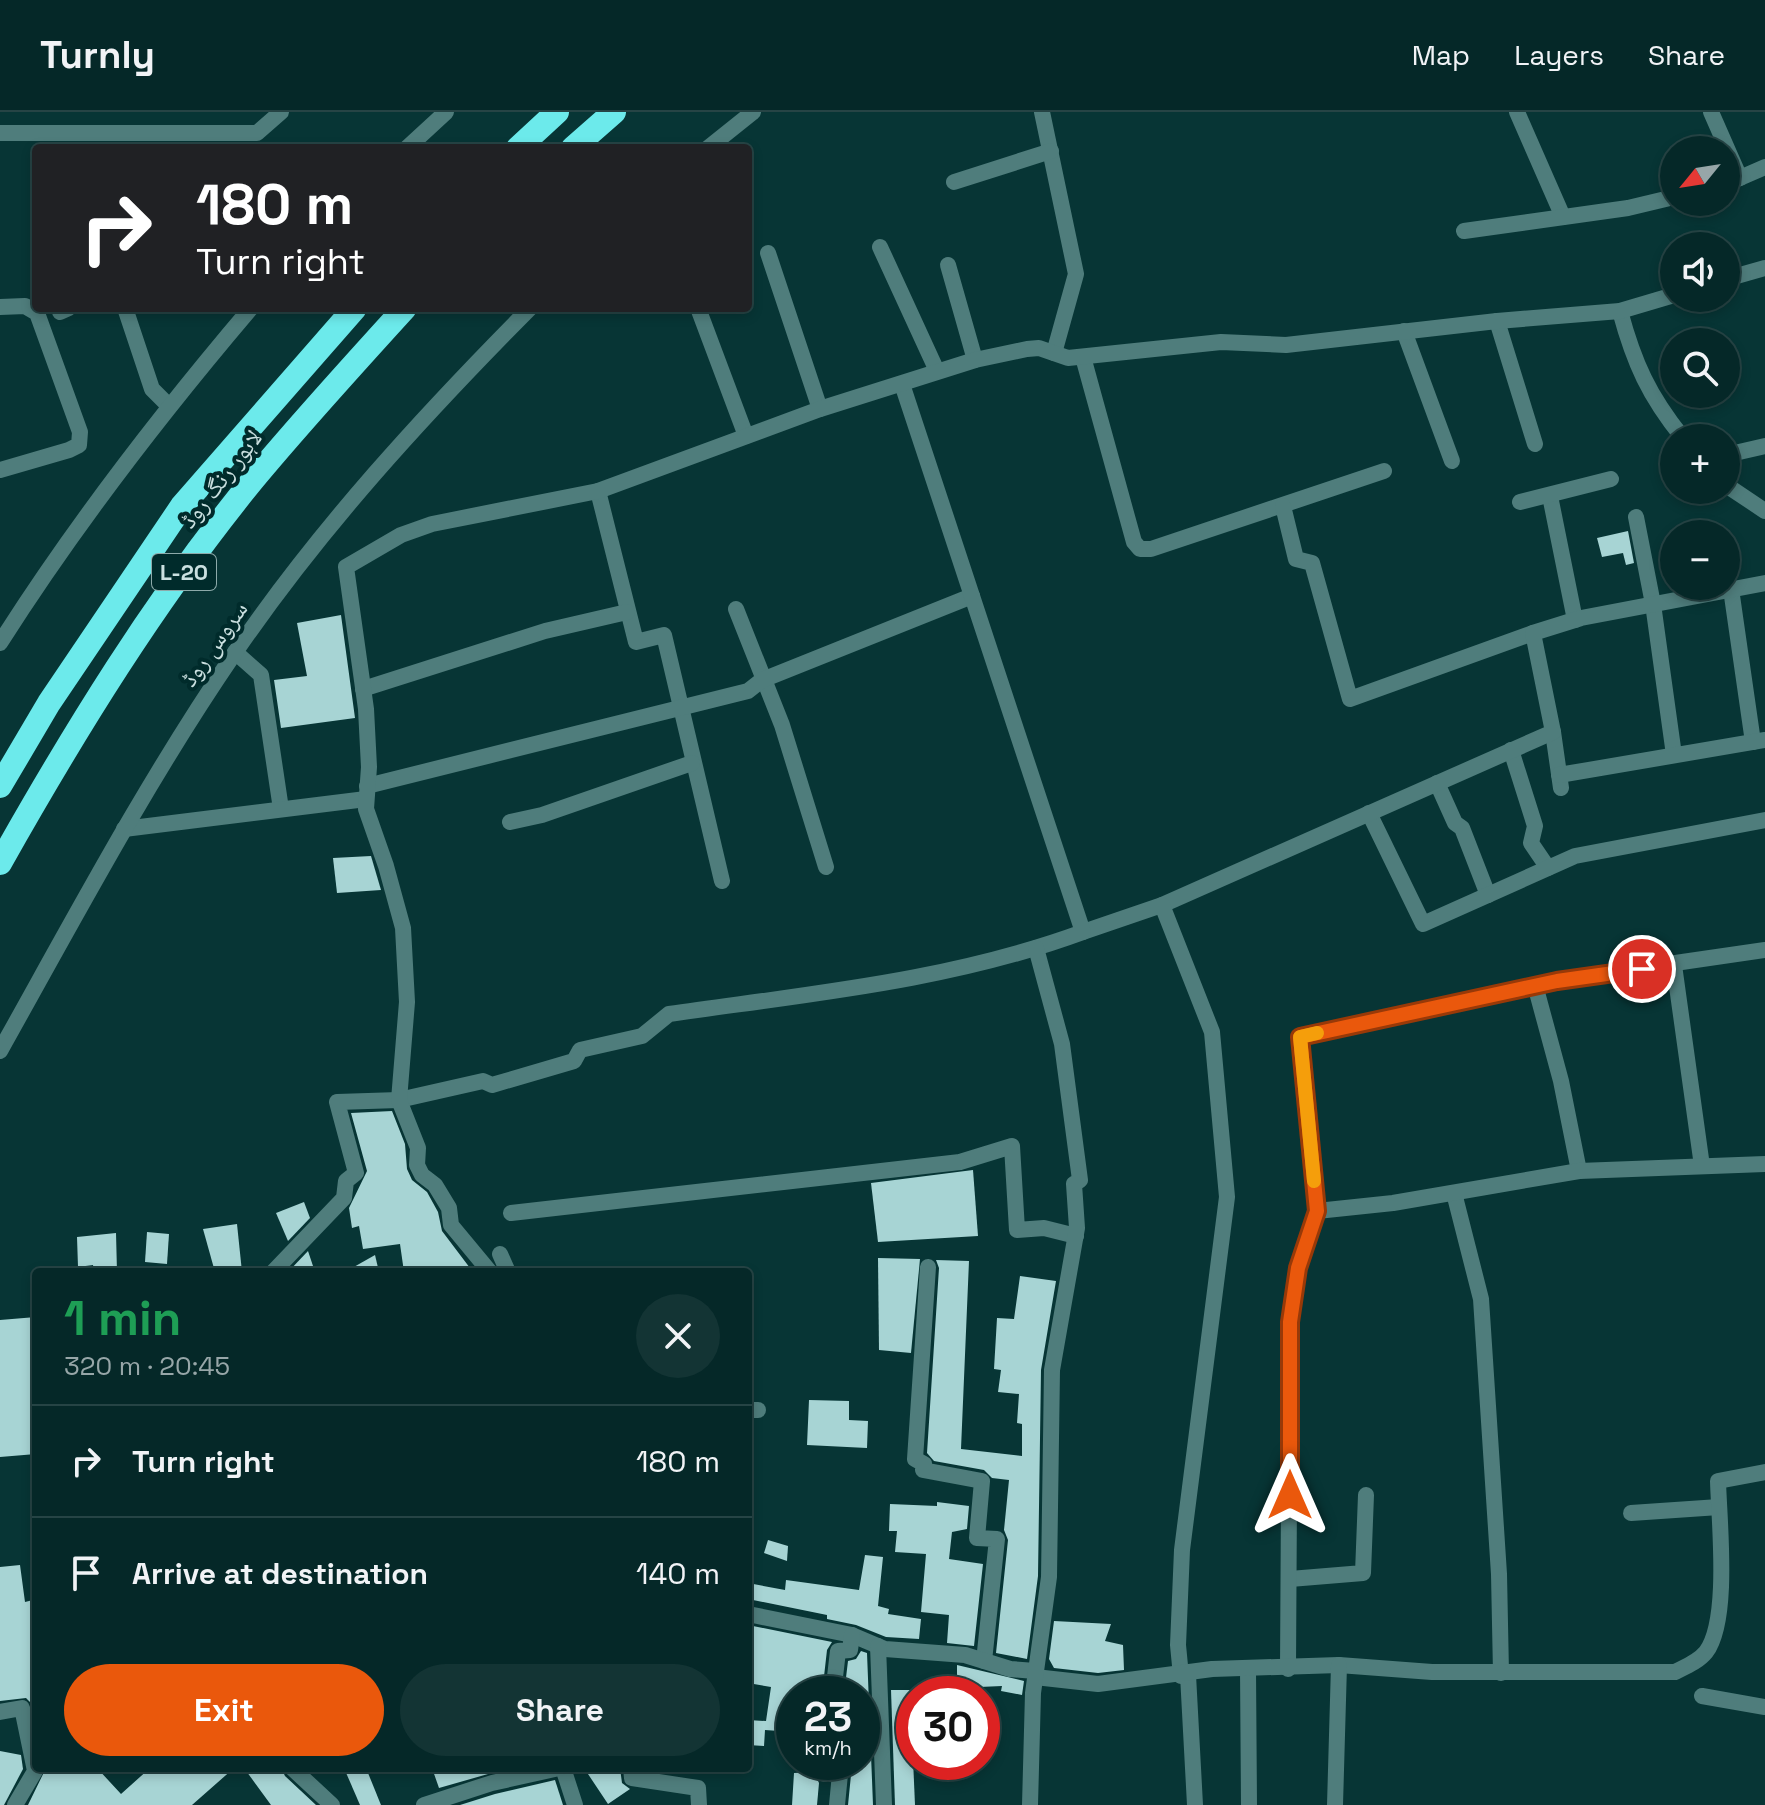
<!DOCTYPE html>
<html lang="en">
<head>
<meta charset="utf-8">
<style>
  :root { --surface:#052828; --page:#133434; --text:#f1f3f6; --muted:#97a6a8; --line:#264445; --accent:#ea580c }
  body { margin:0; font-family:"Space Grotesk","Noto Naskh Arabic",sans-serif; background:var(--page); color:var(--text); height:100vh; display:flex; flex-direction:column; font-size:30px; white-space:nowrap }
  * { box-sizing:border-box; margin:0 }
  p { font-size:26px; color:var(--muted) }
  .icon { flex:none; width:44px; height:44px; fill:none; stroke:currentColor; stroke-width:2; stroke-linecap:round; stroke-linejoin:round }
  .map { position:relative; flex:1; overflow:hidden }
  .sheet { position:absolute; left:32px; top:1156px; width:720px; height:504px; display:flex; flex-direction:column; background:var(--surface); border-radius:8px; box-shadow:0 4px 12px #0003,0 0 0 2px var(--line) }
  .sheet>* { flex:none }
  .guide { position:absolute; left:32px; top:32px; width:720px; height:168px; border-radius:8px; box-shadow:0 4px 12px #0003,0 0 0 2px var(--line); background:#202124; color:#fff; overflow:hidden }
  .needle { width:52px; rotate:240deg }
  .controls { position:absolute; left:1660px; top:24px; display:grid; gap:16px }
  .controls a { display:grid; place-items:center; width:80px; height:80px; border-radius:50%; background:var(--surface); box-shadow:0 4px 12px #0003,0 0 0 2px var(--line); font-size:40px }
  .speed { position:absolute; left:776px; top:1564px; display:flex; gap:16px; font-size:40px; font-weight:700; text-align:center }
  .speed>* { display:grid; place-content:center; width:104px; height:104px; border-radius:50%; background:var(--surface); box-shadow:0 4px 12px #0003,0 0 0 2px var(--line); line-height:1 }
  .speed small { font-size:20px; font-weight:400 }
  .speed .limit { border:12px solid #d22; background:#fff; color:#111 }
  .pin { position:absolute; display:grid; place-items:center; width:68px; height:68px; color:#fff; margin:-34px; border:4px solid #fff; border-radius:50%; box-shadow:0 2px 8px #0007 }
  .me { position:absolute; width:88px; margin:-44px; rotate:0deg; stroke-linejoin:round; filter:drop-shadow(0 0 6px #0008) }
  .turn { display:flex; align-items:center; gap:28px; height:168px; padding:0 32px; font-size:36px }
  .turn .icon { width:104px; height:104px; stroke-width:2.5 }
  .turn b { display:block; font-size:56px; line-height:68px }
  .round { display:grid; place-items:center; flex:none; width:84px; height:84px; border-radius:42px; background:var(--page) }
  .overview { display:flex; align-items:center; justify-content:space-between; height:136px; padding:0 32px }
  h1 { font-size:48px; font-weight:700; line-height:60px; color:#1e9e55 }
  .cta { display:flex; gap:16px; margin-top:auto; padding:16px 32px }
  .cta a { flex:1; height:92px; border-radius:48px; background:var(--accent); color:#fff; font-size:32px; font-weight:700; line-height:92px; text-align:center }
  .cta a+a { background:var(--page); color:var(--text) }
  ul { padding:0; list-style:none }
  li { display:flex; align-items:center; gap:24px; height:112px; padding:0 32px; border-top:2px solid var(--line) }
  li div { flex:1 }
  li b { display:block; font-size:30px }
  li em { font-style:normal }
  header { display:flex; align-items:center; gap:48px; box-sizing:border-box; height:112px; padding:0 40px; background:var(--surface); border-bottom:2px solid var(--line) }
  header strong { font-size:38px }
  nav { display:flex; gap:44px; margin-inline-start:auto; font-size:28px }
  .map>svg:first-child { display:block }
  .building { fill:#a7d4d4 }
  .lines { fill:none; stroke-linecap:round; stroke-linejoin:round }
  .minor { stroke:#4f7d7c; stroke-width:16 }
  .tertiary { stroke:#4f7d7c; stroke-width:16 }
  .motorway { stroke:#6ceaeb; stroke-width:24 }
  .route-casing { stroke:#983908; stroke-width:20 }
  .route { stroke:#ea580c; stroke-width:14 }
  .slow { stroke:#f59e0b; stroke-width:14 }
  .labels { text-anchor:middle; stroke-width:8; stroke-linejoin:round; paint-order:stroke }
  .shield { fill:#002b2b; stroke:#8daaaa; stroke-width:2 }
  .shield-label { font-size:22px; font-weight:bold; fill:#cae0e0 }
  .street-label { font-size:24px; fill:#cae0e0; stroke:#002b2b }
</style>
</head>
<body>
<header>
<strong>Turnly</strong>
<nav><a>Map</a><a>Layers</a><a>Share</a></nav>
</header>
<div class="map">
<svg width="1765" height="1693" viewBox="0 0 1765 1693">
  <rect width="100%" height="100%" fill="#073535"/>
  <!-- building -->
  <g class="building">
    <path d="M1628,419l6,32 -8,2 -3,-12 -21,4 -5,-19z"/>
    <path d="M341,503l14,103 -74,10 -7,-48 33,-4 -10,-53z"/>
    <path d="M371,744l10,34 -44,3 -4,-35z"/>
    <path d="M392,999l13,33 2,25 5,11 15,12 11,20 4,19 31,41h-69l-4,-28 -37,5 -4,-23 -7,2 -3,-20 18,-37 -16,-58z"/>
    <path d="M973,1058l5,66 -100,6 -7,-59z"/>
    <path d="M304,1090l6,16 -22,23 -12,-28z"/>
    <path d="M237,1112l5,48h-27l-12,-43z"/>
    <path d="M147,1120l22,2 -2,30 -22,-2z"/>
    <path d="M116,1121l1,39h-23l-1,-7 -15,2 -1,-30z"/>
    <path d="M308,1139l7,21h-27z"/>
    <path d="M375,1143l4,17h-34z"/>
    <path d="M878,1146l42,1 -9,94 -32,-3z"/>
    <path d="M936,1148l33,1 -8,188 61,7v-32l-5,-1 2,-29 -21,-2 3,-22 -7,-1 3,-51 17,1 6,-43 36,5 -15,89 -3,206 -11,83 -31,-6 12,-113 -4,-10 5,-50 -17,-2 -8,-8 -50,-9 -7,-8 12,-185z"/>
    <path d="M36,1205v137l-36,3v-137z"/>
    <path d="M809,1288l40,1v19l19,1 -1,27 -60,-3z"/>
    <path d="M937,1390l32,4 -2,23 -15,3 -3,27 34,5 -9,82 -27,-3 2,-28 -28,-3 5,-58 -31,-2 2,-21h-8l1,-27 47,2z"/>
    <path d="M768,1428l20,6 -1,15 -23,-8z"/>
    <path d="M865,1443l18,2 -5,49 11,3 -1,5 33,5 -2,20 -33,-2 -30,-12 -29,-6v-4l-79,-16v-16l37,7 1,-10 73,10z"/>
    <path d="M20,1453l5,37 8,-2 3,12v109l-3,-16 -7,-7 -26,3v-134z"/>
    <path d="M1054,1509l57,3 -6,17 18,4 1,25 -26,3 -44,-5 -5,-9z"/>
    <path d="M748,1513l84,17 -5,8 -5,44h-28l-1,38 -28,-2 -1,16 -16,-1v-25l18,1 5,-34 -23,-4z"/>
    <path d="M861,1539l6,2 6,152h-25l3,-30 -3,-13h14v-68h-18l4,-33 8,-2z"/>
    <path d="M957,1553l67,16 -2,14 -21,-4 1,-5 -45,2z"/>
    <path d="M891,1578h19l5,115h-20z"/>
    <path d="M0,1639l21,4 2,14 -19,36h-4z"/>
    <path d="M46,1656h51l24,26 29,-26h84l-42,37h-164z"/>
    <path d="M244,1656h37l4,8 31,29h-45z"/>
    <path d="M344,1656h22l15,37h-21z"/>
    <path d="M432,1656h77l-70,20z"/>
    <path d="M584,1656h36l2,15 8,6 -22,15z"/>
    <path d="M814,1660l5,11 -2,22h-25l2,-32z"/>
    <path d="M555,1668l8,25h-103l35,-11z"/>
  </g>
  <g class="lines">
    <!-- minor -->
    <g class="minor">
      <path d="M1042,0l34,162 -22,79"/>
      <path d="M1517,0l46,105"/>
      <path d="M1711,0l29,66"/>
      <path d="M0,21h257l24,-21"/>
      <path d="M954,70l97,-31"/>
      <path d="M1726,72l39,-17"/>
      <path d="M1464,119l164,-23 46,-11"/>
      <path d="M880,135l57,124"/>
      <path d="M768,141l52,156"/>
      <path d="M948,153l27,95"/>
      <path d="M1726,167l39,-11"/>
      <path d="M0,195l25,-1 12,7 43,119 -1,13 -10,5 -69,20"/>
      <path d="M125,196l27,81 16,16"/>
      <path d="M698,196l48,128"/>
      <path d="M1620,199c14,52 29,85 63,127"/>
      <path d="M60,200l9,-4"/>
      <path d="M1497,209l38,123"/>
      <path d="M1404,219l48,130"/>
      <path d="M1083,245l51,185 6,7h11l233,-78"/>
      <path d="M1726,343l39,-9"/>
      <path d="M1726,373l39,26"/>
      <path d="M598,379l38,151 28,-7 58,246"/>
      <path d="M1550,384l25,124"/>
      <path d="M1520,390l91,-23"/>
      <path d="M1283,394l13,53 16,4 38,136 183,-66"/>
      <path d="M1636,405l17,87 21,151"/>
      <path d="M1731,477l22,153"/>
      <path d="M736,497l46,116 44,142"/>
      <path d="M235,540l26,23 20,134"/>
      <path d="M363,577l182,-58 82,-19"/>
      <path d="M1553,620l8,56"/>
      <path d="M1511,638l24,76 -4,17 17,25"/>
      <path d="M1559,663l206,-35"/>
      <path d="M1437,671l18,40 7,5 26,67"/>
      <path d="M367,674l381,-95 14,-11 210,-84"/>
      <path d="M1369,701l54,111 152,-68 190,-36"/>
      <path d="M510,710l32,-7 150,-52"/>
      <path d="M124,717l242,-30"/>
      <path d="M1162,793l391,-173 -20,-99 48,-15 184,-35"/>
      <path d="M1083,820l79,-27 50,127 15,165 -45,353 -4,95 3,31"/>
      <path d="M1674,853l28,201"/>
      <path d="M1535,873l26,96 18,90"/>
      <path d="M1454,1081l27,106 18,275 2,99"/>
      <path d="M1317,1099l76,-8 186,-32 186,-7"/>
      <path d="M511,1101l449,-51 52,-16 5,84 27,-2 32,8"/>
      <path d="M500,1142l8,18"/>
      <path d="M928,1155l-13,192 9,5 -1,6 59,11 -5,57 20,1 -13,122"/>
      <path d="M273,1160l71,-74 2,-17 10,-8 -19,-71 62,-2 84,-19 9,4 82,-24 6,-11 62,-14 27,-22c139,-20 281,-33 414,-82l-181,-548"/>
      <path d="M490,1160l-39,-47 -2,-17 -14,-23 -13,-10 -5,-10 1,-17 -19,-48 8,-98 -4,-74 -17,-62 -20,-57 3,-42 -3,-58 -20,-142 55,-32 31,-11 166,-33 222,-82 155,-49 52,-11 12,-1 29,10 153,-16 65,3 211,-24 123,-10 54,-16"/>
      <path d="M748,1298h10"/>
      <path d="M1631,1401l88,-6"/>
      <path d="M1290,1467l73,-6 3,-78"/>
      <path d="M748,1502l104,21 33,14 80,6 45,14 25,2"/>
      <path d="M878,1534l6,159"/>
      <path d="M1288,1557l2,-347 8,-54 19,-57 -17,-174 279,-60 186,-27"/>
      <path d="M1248,1558l1,135"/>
      <path d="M1188,1563l7,130"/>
      <path d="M1035,1565l63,7 114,-15 127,-4 93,7h243c10,-5 23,-10 31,-20 24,-32 13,-131 12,-171l47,-9"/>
      <path d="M833,1582l5,-43 12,-1 2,-15"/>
      <path d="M1702,1584l63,11"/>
      <path d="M0,1600l22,-4 13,63 -20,34"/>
      <path d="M827,1650l-2,12h15l-3,31"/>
      <path d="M292,1656l40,37"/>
      <path d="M563,1656l12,37"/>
      <path d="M631,1656l1,10 66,10 1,17"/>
      <path d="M424,1693l68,-22 67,-15"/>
      <path d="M1030,1693l3,-112 16,-116 3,-207 25,-142 -3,-44 6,-4 -18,-136 -26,-96"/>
      <path d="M1335,1693l4,-140"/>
    </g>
    <!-- tertiary -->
    <g class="tertiary">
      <path d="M407,36l39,-36"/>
      <path d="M708,36l45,-36"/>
      <path d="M0,531c75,-118 160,-228 251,-335"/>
      <path d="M0,939c75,-134 147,-270 234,-397 86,-126 189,-238 296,-346"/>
    </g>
    <!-- motorway -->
    <g class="motorway">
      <path d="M518,36l39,-36"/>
      <path d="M573,36l41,-36"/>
      <path d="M0,674l49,-83 133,-197 173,-198"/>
      <path d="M0,751c75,-133 155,-263 252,-382 49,-59 101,-116 153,-173"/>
    </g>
  </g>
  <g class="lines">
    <!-- route casing -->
    <g class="route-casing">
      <path id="route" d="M1290,1383v-173l8,-54 19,-57 -17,-174 257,-56 85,-12"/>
    </g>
    <!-- route -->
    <use href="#route" class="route"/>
    <!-- slow -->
    <path class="slow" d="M1314,1069l-14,-144 17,-4"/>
  </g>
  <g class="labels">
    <!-- shield labels -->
    <rect class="shield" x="152" y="442" width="64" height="36" rx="6"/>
    <g class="shield-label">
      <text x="184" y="468">L-20</text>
    </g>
    <!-- street labels -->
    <g class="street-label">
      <text transform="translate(221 367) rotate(-52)" y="8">لاہور رنگ روڈ</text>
      <text transform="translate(214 532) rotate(-55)" y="8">سروس روڈ</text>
    </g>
  </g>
</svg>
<div class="controls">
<a><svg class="needle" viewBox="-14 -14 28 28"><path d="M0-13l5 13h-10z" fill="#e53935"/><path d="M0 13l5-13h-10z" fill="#97a6a8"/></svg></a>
<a><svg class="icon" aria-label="sound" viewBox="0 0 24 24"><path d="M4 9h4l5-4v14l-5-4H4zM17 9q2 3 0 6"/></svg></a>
<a><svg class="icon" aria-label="search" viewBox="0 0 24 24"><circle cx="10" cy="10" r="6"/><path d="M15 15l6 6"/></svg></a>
<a>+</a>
<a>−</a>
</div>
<div class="speed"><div>23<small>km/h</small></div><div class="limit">30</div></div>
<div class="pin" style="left:1642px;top:857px;background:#d93025"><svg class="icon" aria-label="arrive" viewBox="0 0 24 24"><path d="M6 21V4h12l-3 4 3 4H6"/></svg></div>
<svg class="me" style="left:1290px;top:1383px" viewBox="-20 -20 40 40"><path d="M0-17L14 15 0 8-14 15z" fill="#ea580c" stroke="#fff" stroke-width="4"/></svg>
<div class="guide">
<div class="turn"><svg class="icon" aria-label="right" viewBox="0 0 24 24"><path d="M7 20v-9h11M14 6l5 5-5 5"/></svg><div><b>180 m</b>Turn right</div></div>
</div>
<section class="sheet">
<div class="overview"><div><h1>1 min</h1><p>320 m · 20:45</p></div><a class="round"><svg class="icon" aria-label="close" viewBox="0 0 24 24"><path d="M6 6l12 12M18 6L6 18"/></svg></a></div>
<ul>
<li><svg class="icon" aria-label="right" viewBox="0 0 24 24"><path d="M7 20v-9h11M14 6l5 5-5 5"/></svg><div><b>Turn right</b></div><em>180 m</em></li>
<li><svg class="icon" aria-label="arrive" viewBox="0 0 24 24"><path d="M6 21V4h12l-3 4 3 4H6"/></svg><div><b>Arrive at destination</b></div><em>140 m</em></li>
</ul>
<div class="cta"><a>Exit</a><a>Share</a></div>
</section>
</div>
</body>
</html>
